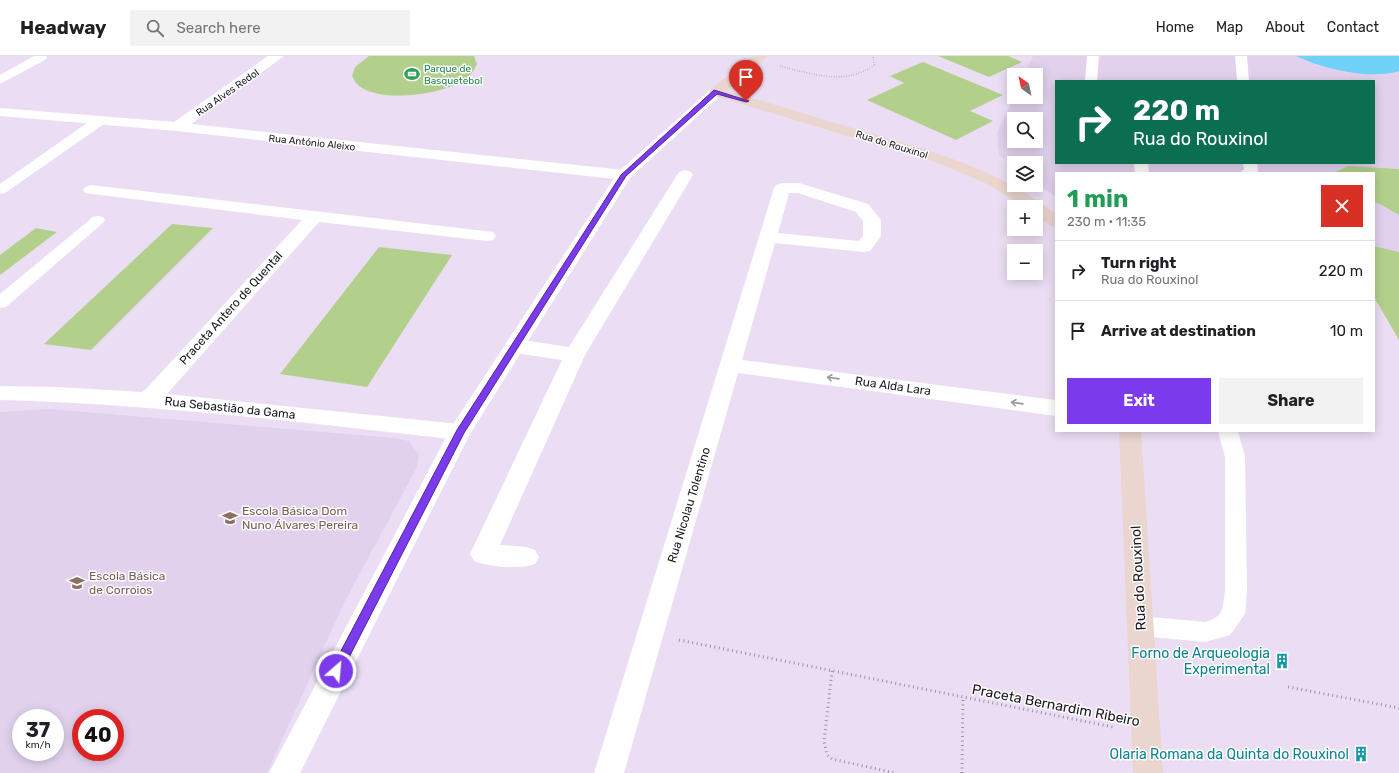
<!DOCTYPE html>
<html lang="en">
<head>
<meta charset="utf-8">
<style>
  :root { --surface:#fff; --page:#f2f2f2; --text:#202124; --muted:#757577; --line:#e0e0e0; --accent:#7c3aed }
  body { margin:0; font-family:Rubik,sans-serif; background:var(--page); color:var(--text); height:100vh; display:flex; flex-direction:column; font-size:15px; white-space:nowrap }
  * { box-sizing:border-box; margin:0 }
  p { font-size:13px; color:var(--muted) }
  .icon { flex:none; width:22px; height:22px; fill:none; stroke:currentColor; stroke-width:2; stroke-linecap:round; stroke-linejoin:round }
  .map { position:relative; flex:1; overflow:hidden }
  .details { position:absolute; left:1055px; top:116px; width:320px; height:260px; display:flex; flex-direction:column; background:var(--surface); border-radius:0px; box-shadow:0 2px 10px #0003 }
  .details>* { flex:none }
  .guide { position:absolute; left:1055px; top:24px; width:320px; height:84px; border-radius:0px; box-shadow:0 2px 10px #0003; background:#0b6e4f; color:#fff; overflow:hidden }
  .needle { width:26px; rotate:327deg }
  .controls { position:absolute; left:1007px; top:12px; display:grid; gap:8px }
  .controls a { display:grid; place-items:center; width:36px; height:36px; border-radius:0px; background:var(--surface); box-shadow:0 2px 10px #0003; font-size:20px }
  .speed { position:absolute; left:12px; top:653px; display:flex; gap:8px; font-size:20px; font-weight:700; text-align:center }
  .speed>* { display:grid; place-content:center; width:52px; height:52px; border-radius:50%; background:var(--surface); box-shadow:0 2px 10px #0003; line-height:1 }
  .speed small { font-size:10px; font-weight:400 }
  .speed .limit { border:6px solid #d22; background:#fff; color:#111 }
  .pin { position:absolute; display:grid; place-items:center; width:34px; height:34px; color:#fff; margin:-41px -17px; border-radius:50% 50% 50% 0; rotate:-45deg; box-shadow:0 0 4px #0007 }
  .pin .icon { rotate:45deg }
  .me { position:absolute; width:44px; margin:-22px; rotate:27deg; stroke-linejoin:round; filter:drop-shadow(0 0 3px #0008) }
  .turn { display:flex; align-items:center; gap:14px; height:84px; padding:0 12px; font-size:18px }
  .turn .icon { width:52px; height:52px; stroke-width:2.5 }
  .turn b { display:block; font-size:28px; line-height:34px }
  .round { display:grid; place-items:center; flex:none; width:42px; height:42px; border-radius:0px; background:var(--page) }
  .headline { display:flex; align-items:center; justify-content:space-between; height:68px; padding:0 12px }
  h1 { font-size:24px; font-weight:700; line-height:30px; color:#1e9e55 }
  .action { display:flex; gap:8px; margin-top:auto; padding:8px 12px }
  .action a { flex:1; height:46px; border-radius:0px; background:var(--accent); color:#fff; font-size:16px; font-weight:700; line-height:46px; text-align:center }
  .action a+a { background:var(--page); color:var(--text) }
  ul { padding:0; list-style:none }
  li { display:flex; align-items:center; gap:12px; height:60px; padding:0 12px; border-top:1px solid var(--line) }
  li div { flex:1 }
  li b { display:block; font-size:15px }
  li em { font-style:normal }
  header { display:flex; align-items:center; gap:24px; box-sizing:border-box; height:56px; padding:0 20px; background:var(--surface); border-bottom:1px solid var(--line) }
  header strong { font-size:19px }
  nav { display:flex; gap:22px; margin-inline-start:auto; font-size:14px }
  .search { width:280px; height:36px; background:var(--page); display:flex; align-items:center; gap:10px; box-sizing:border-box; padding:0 14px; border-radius:0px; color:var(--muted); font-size:15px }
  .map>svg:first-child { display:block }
  .built { fill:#e1d1ed; fill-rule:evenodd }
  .green { fill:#b2d08c }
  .water { fill:#70d2f7 }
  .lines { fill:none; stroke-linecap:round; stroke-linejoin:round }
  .path-far1 { stroke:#9c92a3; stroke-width:1.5; stroke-dasharray:0.5 2; stroke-linecap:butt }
  .path { stroke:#9c92a3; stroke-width:3; stroke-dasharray:1 3.5; stroke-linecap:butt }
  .service { fill:#fff; fill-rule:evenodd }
  .minor { fill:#fff; fill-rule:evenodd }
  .tertiary { fill:#fff; fill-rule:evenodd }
  .secondary { fill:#ead5cf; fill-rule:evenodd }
  .oneway { stroke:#98979a }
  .route { fill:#7c3aed; stroke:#51269a }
  .labels { text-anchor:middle; stroke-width:3; stroke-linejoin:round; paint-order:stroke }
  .far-leisure-label { font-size:10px; fill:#27864d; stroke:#fff; text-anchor:start }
  .far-street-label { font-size:10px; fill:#1b171e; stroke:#fff }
  .street-label { font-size:12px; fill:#1b171e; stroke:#fff }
  .education-label { font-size:12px; fill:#785e54; stroke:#fff; text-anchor:start }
  .near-street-label { font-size:14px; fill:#1b171e; stroke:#fff }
  .near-culture-label { font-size:14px; fill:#0d838f; stroke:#fff; text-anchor:end }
</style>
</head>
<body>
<header>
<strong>Headway</strong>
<div class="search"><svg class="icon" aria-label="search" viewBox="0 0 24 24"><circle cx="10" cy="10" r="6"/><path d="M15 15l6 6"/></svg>Search here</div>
<nav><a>Home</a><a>Map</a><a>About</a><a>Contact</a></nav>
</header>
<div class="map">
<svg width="1399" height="717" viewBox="0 0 1399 717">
  <rect width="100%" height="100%" fill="#ebdef4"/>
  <!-- built -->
  <g class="built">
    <path d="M1033,0h366v113l-50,-3 -12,7h-281v24l-20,-14v-20h-22v3l-15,-11 -2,-23 17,-35h22v-22h-12zM1056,25h318v82h-318zM1014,63h22v22h-22z"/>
    <path d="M1374,145l25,14v37l-25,-6z"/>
    <path d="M50,353l343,29 16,3 10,14 -2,12 -74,138 -76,168h-267v-361zM21,662h34v34h-34zM81,662h34v34h-34z"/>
  </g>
  <!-- green -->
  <g class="green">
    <path d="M369,0h105l3,8c-3,7 -7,12 -13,16 -21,15 -88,24 -107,4 -2,-2 -4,-6 -5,-8l3,-9z"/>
    <path d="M938,0h70l14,6 -33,15z"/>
    <path d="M923,6l80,33 -33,16 23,10 -37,19 -89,-40 37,-17 -14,-7z"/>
    <path d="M1348,110l51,3v46l-25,-14v-28l-38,-1z"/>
    <path d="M172,168l41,4 -122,122 -47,-6z"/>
    <path d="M36,172l21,4 -57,43v-20z"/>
    <path d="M1374,190l25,6v88l-25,-43z"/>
    <path d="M379,191l73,8 -85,132 -87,-13z"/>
  </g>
  <!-- water -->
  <path class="water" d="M1296,0h103v15c-29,9 -76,-2 -103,-15z"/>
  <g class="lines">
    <!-- path-far1 -->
    <path class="path-far1" d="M780,10c31,8 66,20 94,-1l-1,-9"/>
    <!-- path -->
    <g class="path">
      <path d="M679,584l434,87"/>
      <path d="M832,615l-8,70 3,14 5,4 63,14"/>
      <path d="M1288,631l111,21"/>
      <path d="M962,717l1,-76"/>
    </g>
    <!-- service -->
    <g class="service">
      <path d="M34,0h12l1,2 -2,2 -45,24v-9z"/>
      <path d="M1087,0h12l-2,25h-12z"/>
      <path d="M1235,0h12l2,25h-12z"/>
      <path d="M99,61l5,1 1,3 -1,3 -99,69 -5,1v-10l94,-66z"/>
      <path d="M1134,107h14l1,10h-14z"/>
      <path d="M1243,107h14l1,8 -1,2h-17l4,-4z"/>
      <path d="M98,160l5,1 2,3 -2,3 -97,84 -6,1v-14l93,-77z"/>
      <path d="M1218,375h20l7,26 2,135 -2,22 -15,21 -25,7 -65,-6 -8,-3 -4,-7 4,-7 8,-3 65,6c19,-5 17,-13 20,-30v-135z"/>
    </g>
    <!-- minor -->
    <g class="minor">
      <path d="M268,0h16l-93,68 433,46 6,2 2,3 -2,3 -6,2 -447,-49 -177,-15v-8l174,14z"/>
      <path d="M685,114l6,2 2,3 -108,180 -85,190 26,2 9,3 4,7 -4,7c-16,6 -45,3 -61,-3l-4,-7 92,-194 -47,-7 -7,-2 -3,-5 3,-5 7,-2 54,8 108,-172 2,-3z"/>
      <path d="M782,127h17l69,21 13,16v16l-11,15 -6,1 -89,-9 -33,117 314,40v16l-318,-43 -114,400h-30l180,-585 2,-3zM789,137h9l58,19 7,9v15l-4,5 -81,-8z"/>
      <path d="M91,129l402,47 3,4 -3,4 -6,1 -168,-19 -152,172 293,30 8,2 3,6 -3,6 -8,2c-153,-17 -306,-36 -460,-40v-14l58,1 84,5 4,-3 156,-169 -217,-27 -2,-3 2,-3z"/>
    </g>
    <!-- tertiary -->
    <path class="tertiary" d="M716,32l5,1 2,3 -2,3 -91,83 -160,256 -170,339h-31l183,-347 166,-254 93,-83z"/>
    <!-- secondary -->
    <g class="secondary">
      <path d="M753,0h15l-42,35c48,13 95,28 143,42 66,19 131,37 187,81v13l-6,-1 -14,-11v-8h-10l-43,-25 -48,-20 -224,-67 -2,-3 2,-3z"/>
      <path d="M1119,375h22l22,342h-30z"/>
    </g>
  </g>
  <!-- one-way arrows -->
  <defs><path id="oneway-shaft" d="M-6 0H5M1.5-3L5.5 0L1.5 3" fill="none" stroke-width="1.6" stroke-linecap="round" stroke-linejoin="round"/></defs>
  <g class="oneway">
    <use href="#oneway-shaft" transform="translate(833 322) rotate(-172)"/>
    <use href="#oneway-shaft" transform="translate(1017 347) rotate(-172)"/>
  </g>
  <!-- route -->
  <path class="route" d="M714,34l35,11 -3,1 -29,-8 -91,82 -162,257 -124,242 -4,2 -4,-2 -2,-4 2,-3 125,-238 164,-255z"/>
  <!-- icons -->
  <defs>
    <g id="stadium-bare" transform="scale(1.2)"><path d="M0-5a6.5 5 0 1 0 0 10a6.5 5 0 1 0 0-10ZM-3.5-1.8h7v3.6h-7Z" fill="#2e9e5b" stroke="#fff" stroke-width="2.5" paint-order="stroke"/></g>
    <g id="school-bare" transform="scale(1.2)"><path d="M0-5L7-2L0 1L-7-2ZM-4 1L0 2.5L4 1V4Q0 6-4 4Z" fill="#8d6e63" stroke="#fff" stroke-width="2.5" paint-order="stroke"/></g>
    <g id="building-bare" transform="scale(1.2)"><path d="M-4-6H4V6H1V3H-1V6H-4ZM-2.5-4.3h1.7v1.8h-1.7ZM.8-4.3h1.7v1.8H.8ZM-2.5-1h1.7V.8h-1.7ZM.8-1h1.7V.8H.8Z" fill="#0f9aa8" stroke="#fff" stroke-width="2.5" paint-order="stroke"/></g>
  </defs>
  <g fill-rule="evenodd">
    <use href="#stadium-bare" x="412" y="18"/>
    <use href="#school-bare" x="230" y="462"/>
    <use href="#school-bare" x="77" y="527"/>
    <use href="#building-bare" x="1282" y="605"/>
    <use href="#building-bare" x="1361" y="698"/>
  </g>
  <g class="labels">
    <!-- far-leisure labels -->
    <g class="far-leisure-label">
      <text x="424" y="16">Parque de<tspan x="424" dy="12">Basquetebol</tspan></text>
    </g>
    <!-- far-street labels -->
    <g class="far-street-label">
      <text transform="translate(227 36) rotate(-35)" y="4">Rua Alves Redol</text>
      <text transform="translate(312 86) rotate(6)" y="4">Rua António Aleixo</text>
      <text transform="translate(892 88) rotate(17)" y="4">Rua do Rouxinol</text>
    </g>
    <!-- street labels -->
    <g class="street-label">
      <text transform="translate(231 252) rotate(-48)" y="4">Praceta Antero de Quental</text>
      <text transform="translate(893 330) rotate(8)" y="4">Rua Alda Lara</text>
      <text transform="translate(230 352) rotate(6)" y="4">Rua Sebastião da Gama</text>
      <text transform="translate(689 449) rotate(-73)" y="4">Rua Nicolau Tolentino</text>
    </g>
    <!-- education labels -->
    <g class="education-label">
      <text x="242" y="459">Escola Básica Dom<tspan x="242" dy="14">Nuno Álvares Pereira</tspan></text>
      <text x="89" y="524">Escola Básica<tspan x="89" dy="14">de Corroios</tspan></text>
    </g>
    <!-- near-street labels -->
    <g class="near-street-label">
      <text transform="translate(1138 522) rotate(-93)" y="5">Rua do Rouxinol</text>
      <text transform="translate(1056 649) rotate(11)" y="5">Praceta Bernardim Ribeiro</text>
    </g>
    <!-- near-culture labels -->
    <g class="near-culture-label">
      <text x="1270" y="602">Forno de Arqueologia<tspan x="1270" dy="16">Experimental</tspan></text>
      <text x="1349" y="703">Olaria Romana da Quinta do Rouxinol</text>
    </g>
  </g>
</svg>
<div class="controls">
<a><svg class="needle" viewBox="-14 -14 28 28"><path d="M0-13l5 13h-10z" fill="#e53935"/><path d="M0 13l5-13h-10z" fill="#757577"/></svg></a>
<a><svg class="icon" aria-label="search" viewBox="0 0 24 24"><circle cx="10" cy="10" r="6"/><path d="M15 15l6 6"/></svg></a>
<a><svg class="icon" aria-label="layers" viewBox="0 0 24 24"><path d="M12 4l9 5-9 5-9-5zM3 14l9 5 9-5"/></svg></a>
<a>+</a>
<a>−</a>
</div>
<div class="speed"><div>37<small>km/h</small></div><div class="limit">40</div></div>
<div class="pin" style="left:746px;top:45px;background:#d93025"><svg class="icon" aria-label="arrive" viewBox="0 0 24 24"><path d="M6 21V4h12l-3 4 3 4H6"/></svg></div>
<svg class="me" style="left:336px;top:615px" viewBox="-20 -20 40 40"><circle r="17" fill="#7c3aed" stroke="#fff" stroke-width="3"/><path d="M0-11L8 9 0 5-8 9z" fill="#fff"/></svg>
<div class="guide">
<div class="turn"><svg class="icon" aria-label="right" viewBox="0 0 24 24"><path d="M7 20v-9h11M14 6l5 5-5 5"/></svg><div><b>220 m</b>Rua do Rouxinol</div></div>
</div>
<section class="details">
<div class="headline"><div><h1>1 min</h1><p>230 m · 11:35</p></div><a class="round" style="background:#d93025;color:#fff"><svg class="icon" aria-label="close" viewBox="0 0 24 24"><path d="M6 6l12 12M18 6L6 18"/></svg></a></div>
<ul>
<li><svg class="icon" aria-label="right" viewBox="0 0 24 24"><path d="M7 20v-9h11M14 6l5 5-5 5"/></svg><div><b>Turn right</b><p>Rua do Rouxinol</p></div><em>220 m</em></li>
<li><svg class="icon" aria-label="arrive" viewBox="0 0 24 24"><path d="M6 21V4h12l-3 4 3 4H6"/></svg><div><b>Arrive at destination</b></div><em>10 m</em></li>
</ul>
<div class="action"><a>Exit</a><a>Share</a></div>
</section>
</div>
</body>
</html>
